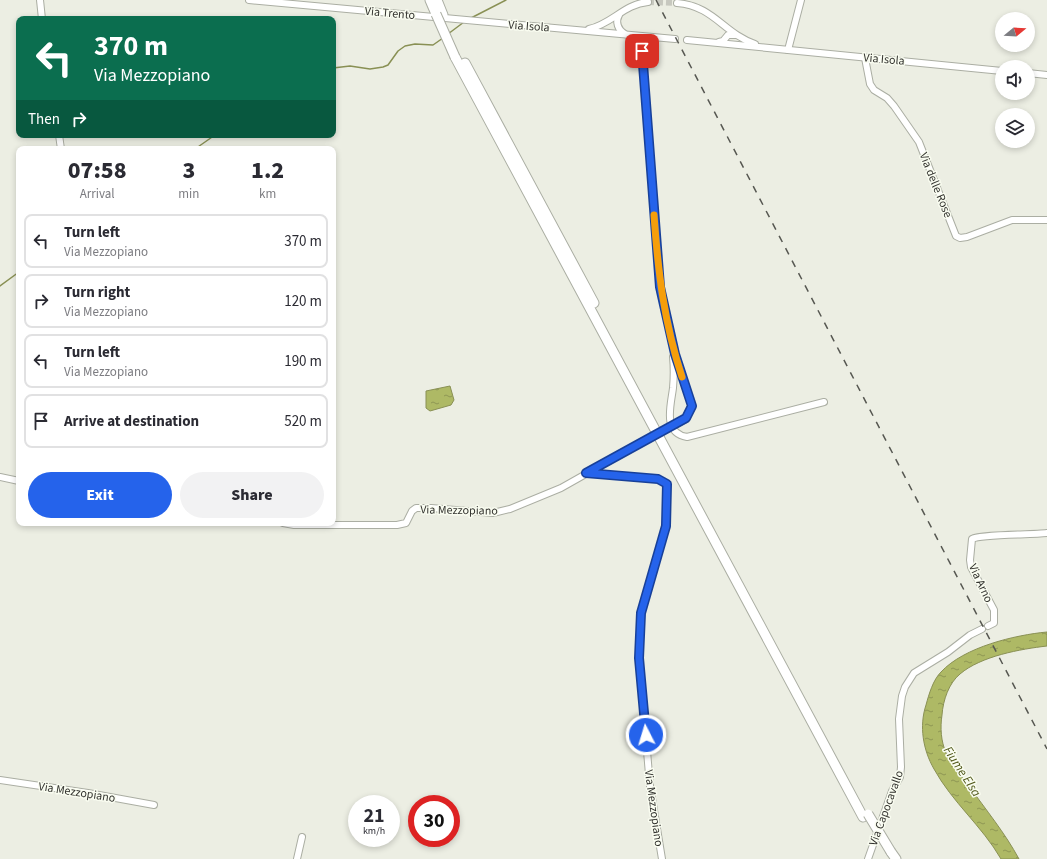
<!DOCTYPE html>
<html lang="en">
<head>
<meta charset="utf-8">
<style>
  :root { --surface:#fff; --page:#f2f2f3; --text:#2b2b33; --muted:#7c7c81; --line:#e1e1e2; --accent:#2563eb }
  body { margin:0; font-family:"Source Sans 3",sans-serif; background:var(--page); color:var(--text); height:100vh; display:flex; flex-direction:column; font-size:15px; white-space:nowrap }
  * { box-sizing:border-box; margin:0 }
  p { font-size:13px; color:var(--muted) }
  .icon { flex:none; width:22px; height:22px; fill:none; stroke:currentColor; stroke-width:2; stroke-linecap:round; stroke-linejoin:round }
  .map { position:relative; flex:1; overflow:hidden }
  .side { position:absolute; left:16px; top:146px; width:320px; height:380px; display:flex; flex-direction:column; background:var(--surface); border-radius:8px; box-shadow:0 2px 6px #0003 }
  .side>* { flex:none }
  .banner { position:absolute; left:16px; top:16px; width:320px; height:122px; border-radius:8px; box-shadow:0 2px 6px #0003; background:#0b6e4f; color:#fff; overflow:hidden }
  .needle { width:26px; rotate:72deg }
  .buttons { position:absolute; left:995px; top:12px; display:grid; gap:8px }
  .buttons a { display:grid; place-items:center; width:40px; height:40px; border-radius:50%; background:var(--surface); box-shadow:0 2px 6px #0003; font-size:20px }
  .speed { position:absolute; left:348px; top:795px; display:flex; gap:8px; font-size:20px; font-weight:700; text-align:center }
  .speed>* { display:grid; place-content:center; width:52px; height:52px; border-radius:50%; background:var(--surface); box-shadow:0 2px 6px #0003; line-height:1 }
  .speed small { font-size:10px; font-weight:400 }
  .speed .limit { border:6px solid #d22; background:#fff; color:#111 }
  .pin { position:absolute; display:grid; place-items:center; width:34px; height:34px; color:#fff; margin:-17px; border-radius:8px; box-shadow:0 2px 6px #0006 }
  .me { position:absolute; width:44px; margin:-22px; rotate:355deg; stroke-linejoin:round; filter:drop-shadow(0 0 3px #0008) }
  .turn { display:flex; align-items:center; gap:14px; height:84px; padding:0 12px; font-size:18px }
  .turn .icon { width:52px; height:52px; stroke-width:2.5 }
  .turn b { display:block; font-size:28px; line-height:34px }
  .then { display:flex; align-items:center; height:38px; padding:0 12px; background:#0003; gap:8px; font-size:15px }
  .eta { display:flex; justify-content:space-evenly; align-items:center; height:68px; text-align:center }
  .eta b { font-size:24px; font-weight:800; line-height:28px }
  .action { display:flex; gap:8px; margin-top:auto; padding:8px 12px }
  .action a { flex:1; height:46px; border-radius:24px; background:var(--accent); color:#fff; font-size:16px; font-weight:800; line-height:46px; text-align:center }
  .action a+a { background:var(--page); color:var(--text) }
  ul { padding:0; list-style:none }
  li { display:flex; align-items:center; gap:12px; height:54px; margin:0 8px 6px; padding:0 4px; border:2px solid var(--line); border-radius:8px }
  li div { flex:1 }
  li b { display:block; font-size:15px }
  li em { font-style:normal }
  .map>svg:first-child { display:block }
  .water { fill:url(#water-ripples); stroke:#899054 }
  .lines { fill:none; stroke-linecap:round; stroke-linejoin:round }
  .stream { stroke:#899054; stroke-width:1.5 }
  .minor-tunnel { stroke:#c7c8bf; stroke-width:6; stroke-dasharray:6 3; stroke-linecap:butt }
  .minor-casing { stroke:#abaea3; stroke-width:8 }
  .highway-casing { stroke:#abaea3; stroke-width:11 }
  .minor { stroke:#fff; stroke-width:6 }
  .highway { stroke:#fff; stroke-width:9 }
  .rail { stroke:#565751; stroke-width:1.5; stroke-dasharray:7 7; stroke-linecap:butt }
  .minor-bridge-casing { stroke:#abaea3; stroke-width:8; stroke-linecap:butt }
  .highway-bridge-casing { stroke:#abaea3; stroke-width:11; stroke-linecap:butt }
  .minor-bridge { stroke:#fff; stroke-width:6 }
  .highway-bridge { stroke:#fff; stroke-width:9 }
  .route-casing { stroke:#184099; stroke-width:10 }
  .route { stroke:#2563eb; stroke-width:7 }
  .slow { stroke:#f59e0b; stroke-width:7 }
  .labels { text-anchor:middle; stroke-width:3; stroke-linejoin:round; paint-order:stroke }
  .street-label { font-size:12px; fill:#32322e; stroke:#f9fcf0 }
  .water-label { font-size:13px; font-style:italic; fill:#51581a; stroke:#f9fcf0 }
</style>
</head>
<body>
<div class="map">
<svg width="1047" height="859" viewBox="0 0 1047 859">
  <defs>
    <pattern id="water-ripples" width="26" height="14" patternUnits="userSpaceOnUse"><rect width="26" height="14" fill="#aeb965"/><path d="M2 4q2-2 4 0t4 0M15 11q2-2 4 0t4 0" fill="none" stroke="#8e9754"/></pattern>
  </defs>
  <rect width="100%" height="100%" fill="#eceee3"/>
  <!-- water -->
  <g class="water">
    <path d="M450,386l4,14 -3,5 -21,6 -4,-3v-17z"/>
    <path d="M1047,632v14c-26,3 -66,10 -87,28 -11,9 -17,26 -18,41 -2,13 -1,26 4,38 6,13 15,23 23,33 17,24 36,47 50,73h-18c-19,-33 -49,-57 -67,-90 -11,-19 -15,-43 -8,-64 3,-11 7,-25 15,-33 23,-25 74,-37 106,-40z"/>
  </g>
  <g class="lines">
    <!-- stream -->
    <g class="stream">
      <path d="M471,18l35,-18"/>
      <path d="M448,34l16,-12"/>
      <path d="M333,68l17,-2 20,3 13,-2 5,-2 10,-14 7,-5 10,-2 18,1 10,-7"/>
      <path d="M195,149l20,-14"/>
      <path d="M0,286l19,-14"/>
    </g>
    <!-- minor-tunnel -->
    <path class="minor-tunnel" d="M648,2l29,1"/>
    <!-- minor casing -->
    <g class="minor-casing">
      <g id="minor">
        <path d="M40,0l2,19"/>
        <path d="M249,0l426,39"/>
        <path d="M677,3c37,3 46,30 78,41"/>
        <path d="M619,15c-4,7 -1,15 6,19"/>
        <path d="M589,29c23,-5 35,-25 59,-27"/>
        <path d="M641,36l19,251 15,67 17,52 -6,13"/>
        <path d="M687,40l315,31"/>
        <path d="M719,42l4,-1 5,-6h7"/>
        <path d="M788,50l13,-50"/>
        <path d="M865,58l5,26 4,6 13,8 7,8 25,36 37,94 4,2 7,-1 45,-17h35"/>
        <path d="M1028,73l19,2"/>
        <path d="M59,135l2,14"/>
        <path d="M673,357c1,10 1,20 0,31 -2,17 -11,45 14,49l137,-35"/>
        <path d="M586,473l72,6 9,5 -1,42 -25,87 -2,45 11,128 12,73"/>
        <path d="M0,477l19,4"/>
        <path d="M283,523l11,2h103l9,-2 6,-12 4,-3h15l62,5 17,-4 51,-21 78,-44"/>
        <path d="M988,626l6,-3v-13l-23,-43 -1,-7 2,-21c8,-5 61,-4 75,-6"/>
        <path d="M0,780l88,13 66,12"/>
        <path d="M297,859l5,-22"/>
        <path d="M868,859l24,-68 8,-14 1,-10 -2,-48 3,-23 3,-9 9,-14 34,-21 22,-17 12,-6"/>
      </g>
    </g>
    <!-- highway casing -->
    <g class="highway-casing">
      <g id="highway">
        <path d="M430,0l6,14"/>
        <path d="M437,0l6,15"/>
        <path d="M455,57l408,760"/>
        <path d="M465,63l129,240"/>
        <path d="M891,852l5,7"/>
      </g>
    </g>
    <!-- minor -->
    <use href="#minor" class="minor"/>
    <!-- highway -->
    <use href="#highway" class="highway"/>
    <!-- rail -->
    <path class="rail" d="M656,0l391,749"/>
    <!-- minor-bridge casing -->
    <g class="minor-bridge-casing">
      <path id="minor-bridge" d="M639,444l47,-25"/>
    </g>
    <!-- highway-bridge casing -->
    <g class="highway-bridge-casing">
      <g id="highway-bridge">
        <path d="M436,14l19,43"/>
        <path d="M868,814l23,38"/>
      </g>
    </g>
    <!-- minor-bridge -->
    <use href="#minor-bridge" class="minor-bridge"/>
    <!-- highway-bridge -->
    <use href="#highway-bridge" class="highway-bridge"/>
  </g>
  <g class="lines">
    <!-- route casing -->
    <g class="route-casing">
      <path id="route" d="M642,51l18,236 15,67 17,52 -6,12 -100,55 72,6 9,5 -1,42 -25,87 -2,45 7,77"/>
    </g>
    <!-- route -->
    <use href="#route" class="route"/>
    <!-- slow -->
    <path class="slow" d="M654,215c4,57 10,107 28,162"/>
  </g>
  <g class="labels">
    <!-- street labels -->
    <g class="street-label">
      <text transform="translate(390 13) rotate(5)" y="4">Via Trento</text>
      <text transform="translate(529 26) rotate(4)" y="4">Via Isola</text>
      <text transform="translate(884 59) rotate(5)" y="4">Via Isola</text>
      <text transform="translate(936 185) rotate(68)" y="4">Via delle Rose</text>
      <text transform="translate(459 510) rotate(1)" y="4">Via Mezzopiano</text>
      <text transform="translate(981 583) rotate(65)" y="4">Via Arno</text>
      <text transform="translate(77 792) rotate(9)" y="4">Via Mezzopiano</text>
      <text transform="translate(654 808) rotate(82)" y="4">Via Mezzopiano</text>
      <text transform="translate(886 808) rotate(-70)" y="4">Via Capocavallo</text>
    </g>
    <!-- water labels -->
    <g class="water-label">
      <text transform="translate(963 771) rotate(57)" y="5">Fiume Elsa</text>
    </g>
  </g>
</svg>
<div class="buttons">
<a><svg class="needle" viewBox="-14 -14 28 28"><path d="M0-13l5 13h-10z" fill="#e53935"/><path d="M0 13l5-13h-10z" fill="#7c7c81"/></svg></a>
<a><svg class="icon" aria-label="sound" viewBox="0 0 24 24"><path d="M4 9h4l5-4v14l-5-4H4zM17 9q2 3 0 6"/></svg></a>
<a><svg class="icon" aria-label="layers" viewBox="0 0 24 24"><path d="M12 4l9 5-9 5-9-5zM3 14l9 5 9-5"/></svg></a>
</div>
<div class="speed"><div>21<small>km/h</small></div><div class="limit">30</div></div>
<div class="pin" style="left:642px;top:51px;background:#d93025"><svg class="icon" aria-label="arrive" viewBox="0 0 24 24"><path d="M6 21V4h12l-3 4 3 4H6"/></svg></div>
<svg class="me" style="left:646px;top:735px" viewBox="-20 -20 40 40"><circle r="17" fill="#2563eb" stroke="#fff" stroke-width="3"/><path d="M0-11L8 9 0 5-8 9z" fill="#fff"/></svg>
<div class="banner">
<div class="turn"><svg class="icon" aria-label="left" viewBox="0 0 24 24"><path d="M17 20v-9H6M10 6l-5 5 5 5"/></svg><div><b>370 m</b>Via Mezzopiano</div></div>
<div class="then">Then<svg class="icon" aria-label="right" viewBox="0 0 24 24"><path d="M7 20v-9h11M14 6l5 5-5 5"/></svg></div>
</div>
<section class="side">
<div class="eta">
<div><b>07:58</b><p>Arrival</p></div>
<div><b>3</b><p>min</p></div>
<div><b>1.2</b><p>km</p></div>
</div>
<ul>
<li><svg class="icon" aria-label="left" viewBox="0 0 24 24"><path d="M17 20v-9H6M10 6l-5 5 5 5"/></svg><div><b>Turn left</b><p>Via Mezzopiano</p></div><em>370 m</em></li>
<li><svg class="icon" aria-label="right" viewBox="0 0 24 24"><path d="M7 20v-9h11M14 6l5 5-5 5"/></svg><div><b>Turn right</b><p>Via Mezzopiano</p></div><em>120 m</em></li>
<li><svg class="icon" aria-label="left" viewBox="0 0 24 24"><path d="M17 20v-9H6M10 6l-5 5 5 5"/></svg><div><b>Turn left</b><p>Via Mezzopiano</p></div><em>190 m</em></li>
<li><svg class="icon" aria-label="arrive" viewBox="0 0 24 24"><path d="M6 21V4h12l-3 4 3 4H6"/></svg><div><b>Arrive at destination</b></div><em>520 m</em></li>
</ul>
<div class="action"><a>Exit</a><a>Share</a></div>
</section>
</div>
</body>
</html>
